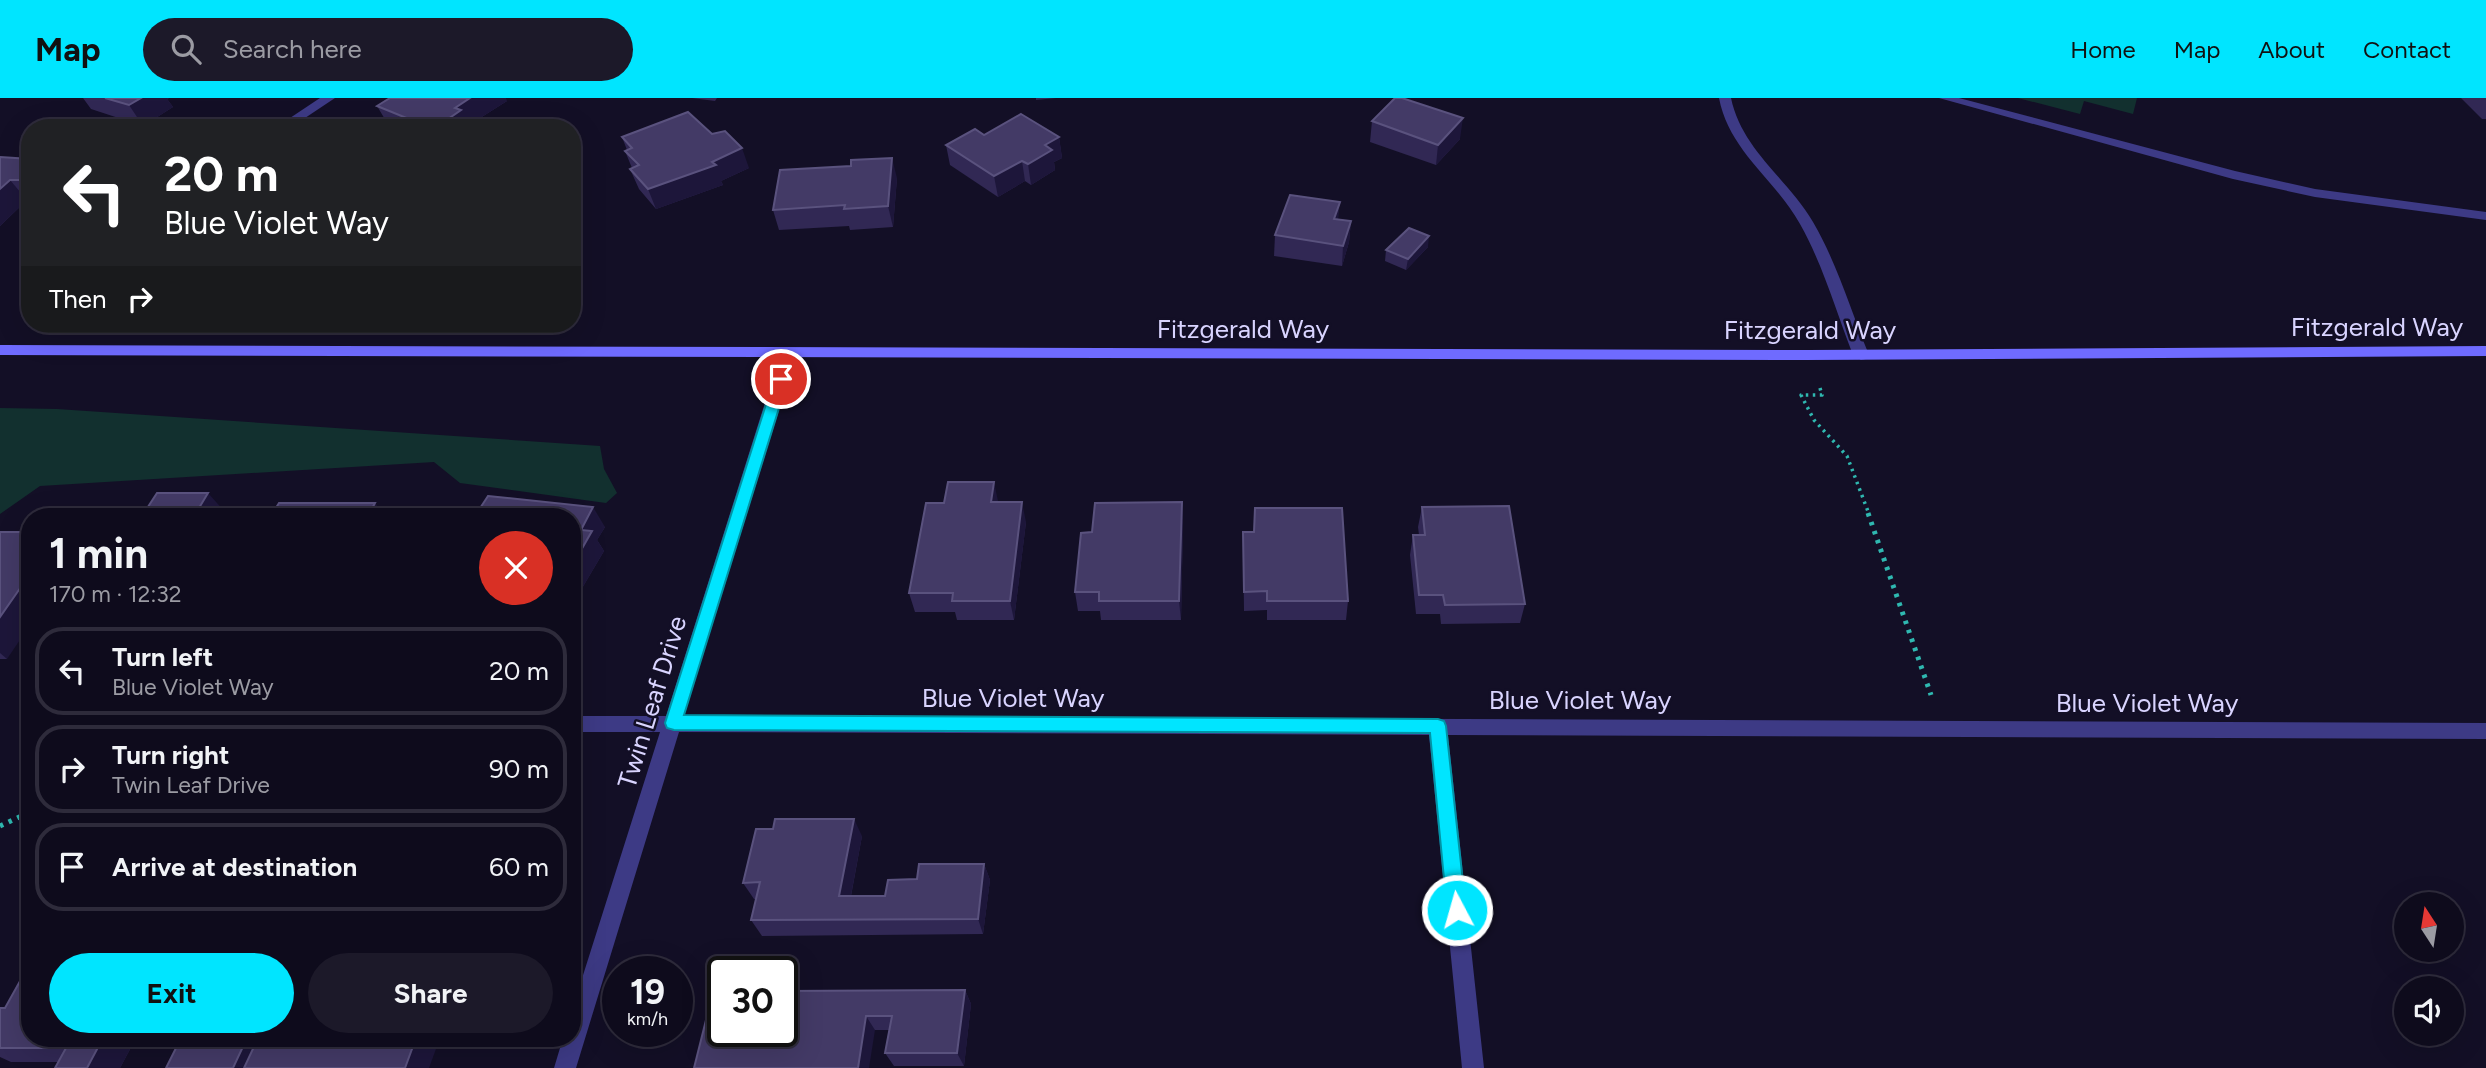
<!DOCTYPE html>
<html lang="en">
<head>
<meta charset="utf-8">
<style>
  :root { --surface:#0e0b1c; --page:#1c1929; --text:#f1f3f6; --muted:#9b9ba3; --line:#2e2b3b; --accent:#00e5ff }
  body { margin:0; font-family:Figtree,sans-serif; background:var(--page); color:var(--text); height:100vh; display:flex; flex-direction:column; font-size:26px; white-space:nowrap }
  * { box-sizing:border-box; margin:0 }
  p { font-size:23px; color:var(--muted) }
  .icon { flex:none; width:38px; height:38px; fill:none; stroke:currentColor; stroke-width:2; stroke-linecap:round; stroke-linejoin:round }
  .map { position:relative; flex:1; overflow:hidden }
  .drawer { position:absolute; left:21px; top:410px; width:560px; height:539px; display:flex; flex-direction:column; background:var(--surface); border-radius:28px; box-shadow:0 7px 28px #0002,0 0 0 2px var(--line) }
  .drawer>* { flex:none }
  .guide { position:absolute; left:21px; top:21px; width:560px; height:214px; border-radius:28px; box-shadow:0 7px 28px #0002,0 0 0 2px var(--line); background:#202124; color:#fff; overflow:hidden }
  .needle { width:46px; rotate:348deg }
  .fabs { position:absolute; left:2394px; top:794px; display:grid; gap:14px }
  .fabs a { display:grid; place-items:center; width:70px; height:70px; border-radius:50%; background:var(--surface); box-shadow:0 7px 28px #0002,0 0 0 2px var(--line); font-size:35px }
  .speed { position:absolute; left:602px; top:858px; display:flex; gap:14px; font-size:35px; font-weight:700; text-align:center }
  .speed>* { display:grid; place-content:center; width:91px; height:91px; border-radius:50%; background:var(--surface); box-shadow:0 7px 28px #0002,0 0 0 2px var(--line); line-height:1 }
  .speed small { font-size:18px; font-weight:400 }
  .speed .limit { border:4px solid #111; border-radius:10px; background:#fff; color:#111 }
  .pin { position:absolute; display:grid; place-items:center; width:60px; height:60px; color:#fff; margin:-30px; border:4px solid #fff; border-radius:50%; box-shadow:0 2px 7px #0007 }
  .me { position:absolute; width:77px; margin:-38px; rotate:354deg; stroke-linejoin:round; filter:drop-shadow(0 0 5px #0008) }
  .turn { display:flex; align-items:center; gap:24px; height:147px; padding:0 28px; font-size:32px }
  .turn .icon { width:91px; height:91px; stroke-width:2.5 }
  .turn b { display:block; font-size:49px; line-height:60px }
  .then { display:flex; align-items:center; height:66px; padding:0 28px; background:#0003; gap:14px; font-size:26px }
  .round { display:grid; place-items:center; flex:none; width:74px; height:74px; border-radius:37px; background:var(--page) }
  .overview { display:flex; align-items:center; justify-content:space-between; height:119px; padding:0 28px }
  h1 { font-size:42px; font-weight:700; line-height:52px }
  .primary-button { display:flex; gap:14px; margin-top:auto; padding:14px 28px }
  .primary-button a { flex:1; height:80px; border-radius:42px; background:var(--accent); color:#111; font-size:28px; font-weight:700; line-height:80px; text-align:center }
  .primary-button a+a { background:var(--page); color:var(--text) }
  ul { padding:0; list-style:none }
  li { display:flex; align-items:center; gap:21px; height:88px; margin:0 14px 10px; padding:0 14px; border:4px solid var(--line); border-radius:28px }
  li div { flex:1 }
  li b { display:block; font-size:26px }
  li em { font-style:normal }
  header { display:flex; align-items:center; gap:42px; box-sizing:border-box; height:98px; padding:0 35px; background:var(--accent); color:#111 }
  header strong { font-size:33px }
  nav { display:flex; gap:38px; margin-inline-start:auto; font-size:24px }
  .search { width:490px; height:63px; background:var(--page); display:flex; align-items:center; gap:18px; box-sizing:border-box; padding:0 24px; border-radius:38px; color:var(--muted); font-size:26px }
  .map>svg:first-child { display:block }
  .green { fill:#12302f }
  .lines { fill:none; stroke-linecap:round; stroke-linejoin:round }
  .path-far1 { stroke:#2fb8b0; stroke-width:3.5; stroke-dasharray:2.5 4.5; stroke-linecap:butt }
  .path { stroke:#2fb8b0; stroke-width:5; stroke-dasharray:3.5 6; stroke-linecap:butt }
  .lane { fill:#3d3a85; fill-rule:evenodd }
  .street { fill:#3d3a85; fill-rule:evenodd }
  .secondary { fill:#6f6bff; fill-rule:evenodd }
  .wall { fill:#312854 }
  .shaded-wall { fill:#1d163a }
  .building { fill:#433a66; stroke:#5a527e; stroke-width:2 }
  .route { fill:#00e5ff; stroke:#0095a6; stroke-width:2 }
  .labels { text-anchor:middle; stroke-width:5; stroke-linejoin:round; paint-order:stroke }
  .street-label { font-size:26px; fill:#d9d4ff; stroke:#130f26 }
</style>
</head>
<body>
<header>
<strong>Map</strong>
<div class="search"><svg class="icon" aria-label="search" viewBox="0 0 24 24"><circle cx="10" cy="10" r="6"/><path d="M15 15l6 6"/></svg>Search here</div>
<nav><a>Home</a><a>Map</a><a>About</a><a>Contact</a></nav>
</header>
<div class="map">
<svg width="2486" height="970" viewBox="0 0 2486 970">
  <rect width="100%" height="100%" fill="#130f26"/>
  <!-- green -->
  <g class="green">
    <path d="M2018,0h119l-4,16 -49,-13 -4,13z"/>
    <path d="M0,310l57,1 543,37 4,23 13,24 -11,10 -146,-20 -26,-21 -394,24 -40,28z"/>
  </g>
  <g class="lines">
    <!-- path-far1 -->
    <path class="path-far1" d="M1820,290l2,7h-21l13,25 33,36 22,58"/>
    <!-- path -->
    <g class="path">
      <path d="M1868,415l63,182"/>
      <path d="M0,728l30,-14"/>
    </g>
    <!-- lane -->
    <g class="lane">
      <path d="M1719,0h12c11,52 56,80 82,124 24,41 38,89 56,133l-3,4 -5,1 -8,-5c-17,-44 -30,-90 -53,-131 -25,-45 -71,-73 -81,-126z"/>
      <path d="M1939,0h20l276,73 80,18 171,23v8l-171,-23 -82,-18z"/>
    </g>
    <!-- street -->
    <g class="street">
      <path d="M320,0h15l-45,30h-15z"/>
      <path d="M789,249l8,5 -113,364 1802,7v16l-1038,-4 36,333h-22l-33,-333 -750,-3 -103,336h-22l9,-30h9v-28l88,-278h-88v-16h94l115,-364z"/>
    </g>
    <!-- secondary -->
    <path class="secondary" d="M0,247l1808,5 678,-4v10l-678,4 -1808,-5z"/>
  </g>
  <!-- wall -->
  <g class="wall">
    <path d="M83,0h86l-2,1 6,8 -30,19 -52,-17z"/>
    <path d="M692,0h25l-2,3z"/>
    <path d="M1036,0h20l-20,2z"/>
    <path d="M2461,0h25v21h-4z"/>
    <path d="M507,3l-38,24 1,3h-77l-4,-2 -12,-20z"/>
    <path d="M1372,23l88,18 -24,26 -66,-23z"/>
    <path d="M984,37l75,2 3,21 -8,4 1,8 -24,15 -6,-4 -27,16 -48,-32 -4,-20z"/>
    <path d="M622,39l127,31 -28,13 2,4 -67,24 -17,-20 -9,-20 2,-1 -7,-17 2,-1z"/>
    <path d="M0,59l30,2v41h-3l-27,26z"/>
    <path d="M897,80l-4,49 -43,3 -1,-4 -70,4 -6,-20z"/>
    <path d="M1339,121l12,2 -2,21 -7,24 -68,-10 1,-21z"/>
    <path d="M1428,149l-22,23 -21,-9 1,-11z"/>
    <path d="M998,404l28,20 -12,98h-57l-2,-8h-40l-6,-19z"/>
    <path d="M1422,409l103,97 -5,19 -79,1 -1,-10h-24l-6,-59 3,-20h6l-1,-8z"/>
    <path d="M572,418l33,11 -8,13 7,11 -26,44h-6z"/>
    <path d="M1183,424l-2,98h-80l-1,-9h-22l-3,-19 17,-60z"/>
    <path d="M0,434l7,127h-7z"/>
    <path d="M1243,434l105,69 -2,19h-79v-10l-23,1z"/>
    <path d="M862,738l-11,60h34l32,-17 67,-15 6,16 -7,54 -221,2 -11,-16 5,-21h-2l-11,-16z"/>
    <path d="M965,892l6,14 -7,62h-70l-9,-13 4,-23h-14l-162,-38z"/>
    <path d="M0,910l136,30 -16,30h-65l3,-6h-47l-11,-5z"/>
  </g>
  <!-- shaded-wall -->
  <g class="shaded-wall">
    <path d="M141,0h28l-2,1 6,8 -30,19 -14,-21z"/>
    <path d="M470,0h36l1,3 -38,24 1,3h-35l20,-20z"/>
    <path d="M1463,20l-3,21 -24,26 2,-20z"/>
    <path d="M1059,39l3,21 -8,4 1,8 -24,15 -3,-21 17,-19z"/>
    <path d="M742,50l7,20 -28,13 2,4 -67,24 -8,-20z"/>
    <path d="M892,60l5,20 -4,49 -5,-21z"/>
    <path d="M1022,63l3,20 -27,16 -4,-21z"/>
    <path d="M30,78v10l-5,-6z"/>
    <path d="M10,82l17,20 -27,26v-37z"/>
    <path d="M1340,104l-2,20 -4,-3z"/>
    <path d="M1351,123l-2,21 -7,24 1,-20z"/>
    <path d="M1429,138l-1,11 -22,23 2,-11z"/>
    <path d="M994,384l4,19 -2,21 -5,-20z"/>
    <path d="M208,395l18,20 -2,3h-25l-3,-3z"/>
    <path d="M1022,404l4,20 -12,98 -4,-19z"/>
    <path d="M1182,404l1,20 -2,98 -2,-19z"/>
    <path d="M375,405l10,13h-17z"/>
    <path d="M593,409l12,20 -8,13 7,11 -26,44 -6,-9v-20l9,-36z"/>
    <path d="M30,476v51l-23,34 -7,-6v-36z"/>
    <path d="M854,721l8,17 -14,75 -9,-15z"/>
    <path d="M984,766l6,16 -7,54 -5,-15z"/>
    <path d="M965,892l6,14 -7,62 -7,-13z"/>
    <path d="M866,918l9,14 -6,38h-11z"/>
    <path d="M103,940h33l-16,30h-33z"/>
    <path d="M247,940h15l-13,30h-16z"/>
    <path d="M416,940h24l-11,30h-24z"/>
  </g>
  <!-- building -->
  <g class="building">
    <path d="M105,0h36l-12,7z"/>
    <path d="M390,0h80l-15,10 6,2 -26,18h-4l-54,-22z"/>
    <path d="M1395,0h7l61,20 -25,27 -66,-24z"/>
    <path d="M688,14l24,22 13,-3 17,17 -30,14 4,3 -68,24 -18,-20 9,-4 -14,-14 7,-3 -10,-11z"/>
    <path d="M1021,16l38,23 -14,8 7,5 -24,14 -6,-3 -28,15 -48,-31 29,-16 9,6z"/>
    <path d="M0,59l30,2v17l-5,4h-15l-10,9z"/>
    <path d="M892,60l-4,48 -44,3 1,-4 -72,5 7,-40 71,-4v-6z"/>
    <path d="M1290,97l50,7 -6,17 17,2 -8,25 -68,-11z"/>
    <path d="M1409,130l20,8 -21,23 -22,-9z"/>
    <path d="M948,384h46l-3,20h31l-12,99h-58l1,-8h-44l17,-90h18z"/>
    <path d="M157,395h51l-12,20h18l-2,3h-97l2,-2 27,-1z"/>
    <path d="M488,398l105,11 -12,23 11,1 -20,35v-50h-97z"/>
    <path d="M1182,404l-3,99h-80v-9h-24l6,-59 11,-1 3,-29z"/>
    <path d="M279,405h96l-7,13h-97z"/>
    <path d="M1509,408l16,98 -80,1 -2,-10h-24l-6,-60h12l-3,-28z"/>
    <path d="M1255,410h87l6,93h-81v-10l-23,1 -1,-60h11z"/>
    <path d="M0,434h30v42l-30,43z"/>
    <path d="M775,721h79l-15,77h46l3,-16 29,-1 2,-15h65l-6,55 -227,1 9,-38 -17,1 13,-54h17z"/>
    <path d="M29,867l1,73h73l-16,30h-32l11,-20h-66v-40h5z"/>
    <path d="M965,892l-8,63h-72l7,-37h-26l-8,52h-164l19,-76 10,-1v40h59v-40z"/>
    <path d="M181,940h66l-14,30h-67z"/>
    <path d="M258,940h158l-11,30h-161z"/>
  </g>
  <!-- route -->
  <path class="route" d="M781,276l7,5 -104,336 754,4 6,2 2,5 20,184 -2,6 -7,3 -7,-3 -3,-6 -17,-177 -756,-3 -7,-2 -2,-5 109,-344z"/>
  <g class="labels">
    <!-- street labels -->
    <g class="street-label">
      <text x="2377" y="238">Fitzgerald Way</text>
      <text x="1243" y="240">Fitzgerald Way</text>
      <text x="1810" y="241">Fitzgerald Way</text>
      <text x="1013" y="609">Blue Violet Way</text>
      <text x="1580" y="611">Blue Violet Way</text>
      <text transform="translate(652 604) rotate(-73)" y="9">Twin Leaf Drive</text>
      <text x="2147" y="614">Blue Violet Way</text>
    </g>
  </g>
</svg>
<div class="fabs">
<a><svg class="needle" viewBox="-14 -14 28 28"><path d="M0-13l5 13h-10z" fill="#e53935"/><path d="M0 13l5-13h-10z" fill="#9b9ba3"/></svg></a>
<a><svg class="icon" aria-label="sound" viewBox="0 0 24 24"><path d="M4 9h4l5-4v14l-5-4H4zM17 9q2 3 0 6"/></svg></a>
</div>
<div class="speed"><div>19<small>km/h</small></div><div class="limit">30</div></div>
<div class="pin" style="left:781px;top:281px;background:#d93025"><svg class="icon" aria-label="arrive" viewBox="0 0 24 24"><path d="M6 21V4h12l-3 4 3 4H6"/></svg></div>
<svg class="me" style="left:1457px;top:812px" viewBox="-20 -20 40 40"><circle r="17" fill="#00e5ff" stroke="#fff" stroke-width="3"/><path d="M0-11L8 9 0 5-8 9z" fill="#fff"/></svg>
<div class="guide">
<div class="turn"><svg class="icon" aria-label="left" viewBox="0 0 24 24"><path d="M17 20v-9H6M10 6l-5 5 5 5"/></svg><div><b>20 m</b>Blue Violet Way</div></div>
<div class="then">Then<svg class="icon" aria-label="right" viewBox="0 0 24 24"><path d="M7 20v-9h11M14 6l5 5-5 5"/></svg></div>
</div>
<section class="drawer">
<div class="overview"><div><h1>1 min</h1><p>170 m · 12:32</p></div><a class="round" style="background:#d93025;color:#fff"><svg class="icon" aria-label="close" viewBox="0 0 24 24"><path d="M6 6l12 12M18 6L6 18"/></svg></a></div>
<ul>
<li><svg class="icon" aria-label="left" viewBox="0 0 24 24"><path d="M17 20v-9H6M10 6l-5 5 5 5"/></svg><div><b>Turn left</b><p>Blue Violet Way</p></div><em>20 m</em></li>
<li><svg class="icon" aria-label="right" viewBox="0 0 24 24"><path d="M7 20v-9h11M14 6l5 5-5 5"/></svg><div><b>Turn right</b><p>Twin Leaf Drive</p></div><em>90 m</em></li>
<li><svg class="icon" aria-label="arrive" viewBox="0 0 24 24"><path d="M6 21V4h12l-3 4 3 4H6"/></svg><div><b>Arrive at destination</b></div><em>60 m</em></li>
</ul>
<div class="primary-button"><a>Exit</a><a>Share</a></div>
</section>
</div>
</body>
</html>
